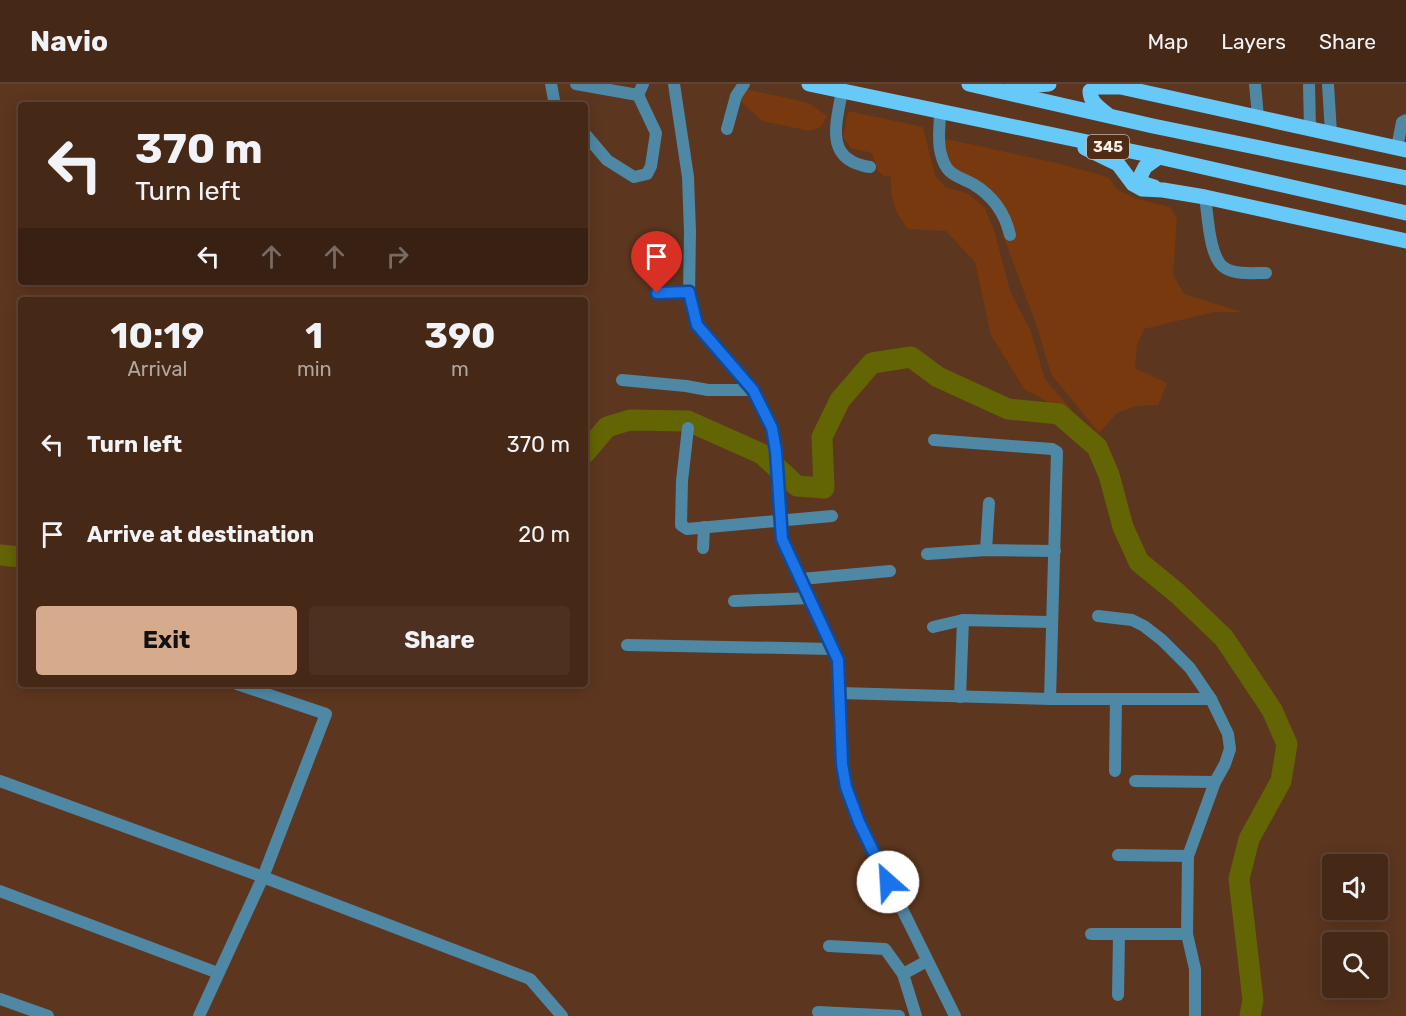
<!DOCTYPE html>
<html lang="en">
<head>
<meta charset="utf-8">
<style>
  :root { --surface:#462817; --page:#4d3020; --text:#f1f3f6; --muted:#b0a6a1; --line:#5e4436; --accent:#d6ab8b }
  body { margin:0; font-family:Rubik,sans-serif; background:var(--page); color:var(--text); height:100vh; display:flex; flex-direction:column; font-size:22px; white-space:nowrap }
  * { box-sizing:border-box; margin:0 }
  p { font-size:20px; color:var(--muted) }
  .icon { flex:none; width:33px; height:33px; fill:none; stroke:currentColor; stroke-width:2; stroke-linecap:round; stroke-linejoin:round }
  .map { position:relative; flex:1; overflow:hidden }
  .panel { position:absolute; left:18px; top:213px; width:570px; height:390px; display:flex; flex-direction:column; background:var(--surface); border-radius:6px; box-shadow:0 3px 15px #0003,0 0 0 2px var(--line) }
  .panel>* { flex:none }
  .top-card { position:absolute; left:18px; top:18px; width:570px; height:183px; border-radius:6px; box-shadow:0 3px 15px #0003,0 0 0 2px var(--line); background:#462817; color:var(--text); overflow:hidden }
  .tools { position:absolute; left:1322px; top:770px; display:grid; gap:12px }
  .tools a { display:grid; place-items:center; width:66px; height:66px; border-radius:6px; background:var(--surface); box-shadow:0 3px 15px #0003,0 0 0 2px var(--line); font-size:30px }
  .pin { position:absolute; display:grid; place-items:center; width:51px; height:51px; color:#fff; margin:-62px -26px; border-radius:50% 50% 50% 0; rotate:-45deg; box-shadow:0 0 6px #0007 }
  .pin .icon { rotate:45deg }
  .me { position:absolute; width:66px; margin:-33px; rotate:334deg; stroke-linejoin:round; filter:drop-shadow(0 0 4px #0008) }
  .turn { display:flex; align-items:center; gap:21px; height:126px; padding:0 18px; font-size:27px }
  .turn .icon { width:78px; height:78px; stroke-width:2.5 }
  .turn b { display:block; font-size:42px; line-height:51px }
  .lanes { display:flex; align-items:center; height:57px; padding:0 18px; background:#0003; justify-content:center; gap:30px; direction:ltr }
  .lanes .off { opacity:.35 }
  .eta { display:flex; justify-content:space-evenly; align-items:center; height:102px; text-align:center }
  .eta b { font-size:36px; font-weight:700; line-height:42px }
  .action { display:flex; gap:12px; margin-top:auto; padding:12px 18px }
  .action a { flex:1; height:69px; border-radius:6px; background:var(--accent); color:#111; font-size:24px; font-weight:700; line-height:69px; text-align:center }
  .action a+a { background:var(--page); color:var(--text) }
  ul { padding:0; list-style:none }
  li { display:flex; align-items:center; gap:18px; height:90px; padding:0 18px }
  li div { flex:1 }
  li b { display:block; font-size:22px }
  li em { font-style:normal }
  header { display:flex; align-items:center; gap:36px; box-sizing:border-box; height:84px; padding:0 30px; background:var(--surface); border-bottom:2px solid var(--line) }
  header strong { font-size:28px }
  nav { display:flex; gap:33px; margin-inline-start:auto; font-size:21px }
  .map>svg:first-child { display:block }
  .green { fill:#77390d }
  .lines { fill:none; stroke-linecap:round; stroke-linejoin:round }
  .river { stroke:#636403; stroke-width:21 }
  .minor { stroke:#4e88a4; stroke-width:12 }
  .major { stroke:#67c9f7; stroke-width:15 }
  .route-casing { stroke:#114b97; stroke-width:15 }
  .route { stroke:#1a73e8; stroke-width:10 }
  .labels { text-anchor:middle; stroke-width:6; stroke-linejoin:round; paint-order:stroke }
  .shield { fill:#512c14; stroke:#c9b6ab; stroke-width:1.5 }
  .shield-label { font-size:15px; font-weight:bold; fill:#fcf1ec }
</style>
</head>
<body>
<header>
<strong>Navio</strong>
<nav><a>Map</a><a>Layers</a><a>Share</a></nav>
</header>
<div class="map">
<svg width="1406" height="932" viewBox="0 0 1406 932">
  <rect width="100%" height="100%" fill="#5d361f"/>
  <!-- green -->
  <g class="green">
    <path d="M746,5l63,14 18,13 -6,11 -12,4 -47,-10 -24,-22z"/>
    <path d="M848,27l75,16 12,49 11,11 23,7 16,14 10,25 15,58 21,41 14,47 49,57 -53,-38 -16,-8 -34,-55 -16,-73 -29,-31 -38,-2c-13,-16 -18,-31 -17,-52l-7,-1 -6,-5 -6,-18 -21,-5 -8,-11z"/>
    <path d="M942,54l119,26 47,13 9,12 17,9 36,9 7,12 -4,55 11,20 58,18h-28l-70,17 -7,16 -2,23 32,15 -9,22 -21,1 -20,7 -18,20 -48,-59 -14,-47 -35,-95 -6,-28 -56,-41z"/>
  </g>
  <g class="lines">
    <!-- river -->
    <g class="river">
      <path d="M585,369l22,-26 23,-7 58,1 74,33 35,32 27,2 -2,-51 18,-37 32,-37 39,-6 27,20 70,32 51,5 38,33 12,28 14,52 16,35 38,31 47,45 48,72 15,34 -6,37 -32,58 -10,40 14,121 -3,16"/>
      <path d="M0,471l21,2"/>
    </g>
    <!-- minor -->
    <g class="minor">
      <path d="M551,0l4,21"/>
      <path d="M576,0l62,11 5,-11"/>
      <path d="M674,0l14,93 2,55 -1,62 8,31 56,65 19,38 4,23 6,88 56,121 4,104 4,23 13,35 96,194"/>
      <path d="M1255,0l3,33"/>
      <path d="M1309,0l1,45"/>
      <path d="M1328,0l3,49"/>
      <path d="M842,7c-6,34 -18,69 28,76"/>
      <path d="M940,28c0,13 -3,30 1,42 5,21 15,21 32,30 20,12 32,29 37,51"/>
      <path d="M727,45l9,-33 8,-12"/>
      <path d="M585,50l22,26 27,17 13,-3 4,-8 5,-33 -18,-38"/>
      <path d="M1397,64l5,-26 4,-2"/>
      <path d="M1205,113c3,18 4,62 20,71 11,7 29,5 41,5"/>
      <path d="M657,209h32"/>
      <path d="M622,296l64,6 22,4h45"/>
      <path d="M688,344l-6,53 -1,44 6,4 145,-13"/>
      <path d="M934,356l118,9 5,3 -7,247"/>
      <path d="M703,464l1,-21"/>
      <path d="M986,466l3,-47"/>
      <path d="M927,470l59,-4 69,1"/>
      <path d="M801,495l89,-8"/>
      <path d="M734,517l77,-3"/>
      <path d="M1098,532l34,4 12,6 18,14 28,28 21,31 17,35 2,15 -5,15 -10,18 -27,74 -1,78 8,35v47"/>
      <path d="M933,543l30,-7 88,2"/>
      <path d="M627,561l206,4"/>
      <path d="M840,609l210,6h161"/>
      <path d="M960,613l3,-77"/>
      <path d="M1115,687l1,-72"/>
      <path d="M0,697l263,96 267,102 32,37"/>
      <path d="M1135,697l80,1"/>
      <path d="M1118,771l70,1"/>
      <path d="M0,807l218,82"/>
      <path d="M1091,850h96"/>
      <path d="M829,862l56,3 18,25 13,42"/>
      <path d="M903,890l24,-13"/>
      <path d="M1118,911l1,-59"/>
      <path d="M0,915l48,17"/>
      <path d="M818,928l81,4"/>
      <path d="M199,932l64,-139 63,-163 -89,-30"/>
    </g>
    <!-- major -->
    <g class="major">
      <path d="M809,0l350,73 247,56"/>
      <path d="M969,0l184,42 253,52"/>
      <path d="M1107,0l299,66"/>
      <path d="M1011,3l38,-3"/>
      <path d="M1108,31c-8,-7 -18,-12 -18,-24l7,-4h21"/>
      <path d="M1085,64l33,16 15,20 9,5 21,1 42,7 201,44"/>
      <path d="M1154,103l-10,-3 -4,-7 5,-10 14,-10"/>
    </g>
  </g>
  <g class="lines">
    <!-- route casing -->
    <g class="route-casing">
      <path id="route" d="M657,209l32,-1 8,33 56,65 19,38 4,23 6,88 56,121 4,104 4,23 13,35 29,60"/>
    </g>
    <!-- route -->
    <use href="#route" class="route"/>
  </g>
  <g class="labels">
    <!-- shield labels -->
    <rect class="shield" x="1087" y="51" width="42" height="24" rx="4.5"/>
    <g class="shield-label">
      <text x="1108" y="68">345</text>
    </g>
  </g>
</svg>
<div class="tools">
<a><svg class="icon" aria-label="sound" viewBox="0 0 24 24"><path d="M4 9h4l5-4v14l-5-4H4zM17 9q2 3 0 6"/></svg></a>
<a><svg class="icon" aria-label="search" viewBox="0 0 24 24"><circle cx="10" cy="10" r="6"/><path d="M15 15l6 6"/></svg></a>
</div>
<div class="pin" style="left:657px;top:209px;background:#d93025"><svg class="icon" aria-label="arrive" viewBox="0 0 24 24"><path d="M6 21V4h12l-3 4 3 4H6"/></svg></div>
<svg class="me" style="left:888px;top:798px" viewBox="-20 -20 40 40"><circle r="19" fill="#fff"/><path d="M0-13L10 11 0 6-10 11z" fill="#1a73e8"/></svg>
<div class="top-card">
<div class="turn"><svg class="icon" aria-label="left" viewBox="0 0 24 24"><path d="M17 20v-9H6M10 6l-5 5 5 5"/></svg><div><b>370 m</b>Turn left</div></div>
<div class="lanes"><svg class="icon" aria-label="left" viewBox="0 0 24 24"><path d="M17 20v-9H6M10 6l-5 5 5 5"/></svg><svg class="icon off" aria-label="ahead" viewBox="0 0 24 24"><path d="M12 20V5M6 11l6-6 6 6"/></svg><svg class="icon off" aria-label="ahead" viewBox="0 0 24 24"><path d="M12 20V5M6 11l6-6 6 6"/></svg><svg class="icon off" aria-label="right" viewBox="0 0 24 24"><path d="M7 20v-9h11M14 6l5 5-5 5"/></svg></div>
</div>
<section class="panel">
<div class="eta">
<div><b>10:19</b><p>Arrival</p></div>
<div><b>1</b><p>min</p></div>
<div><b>390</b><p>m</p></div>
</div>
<ul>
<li><svg class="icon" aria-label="left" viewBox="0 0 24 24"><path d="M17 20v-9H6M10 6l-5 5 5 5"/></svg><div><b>Turn left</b></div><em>370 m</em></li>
<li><svg class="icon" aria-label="arrive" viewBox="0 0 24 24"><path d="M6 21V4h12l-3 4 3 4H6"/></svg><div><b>Arrive at destination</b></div><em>20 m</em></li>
</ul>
<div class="action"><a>Exit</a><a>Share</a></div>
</section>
</div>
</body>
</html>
